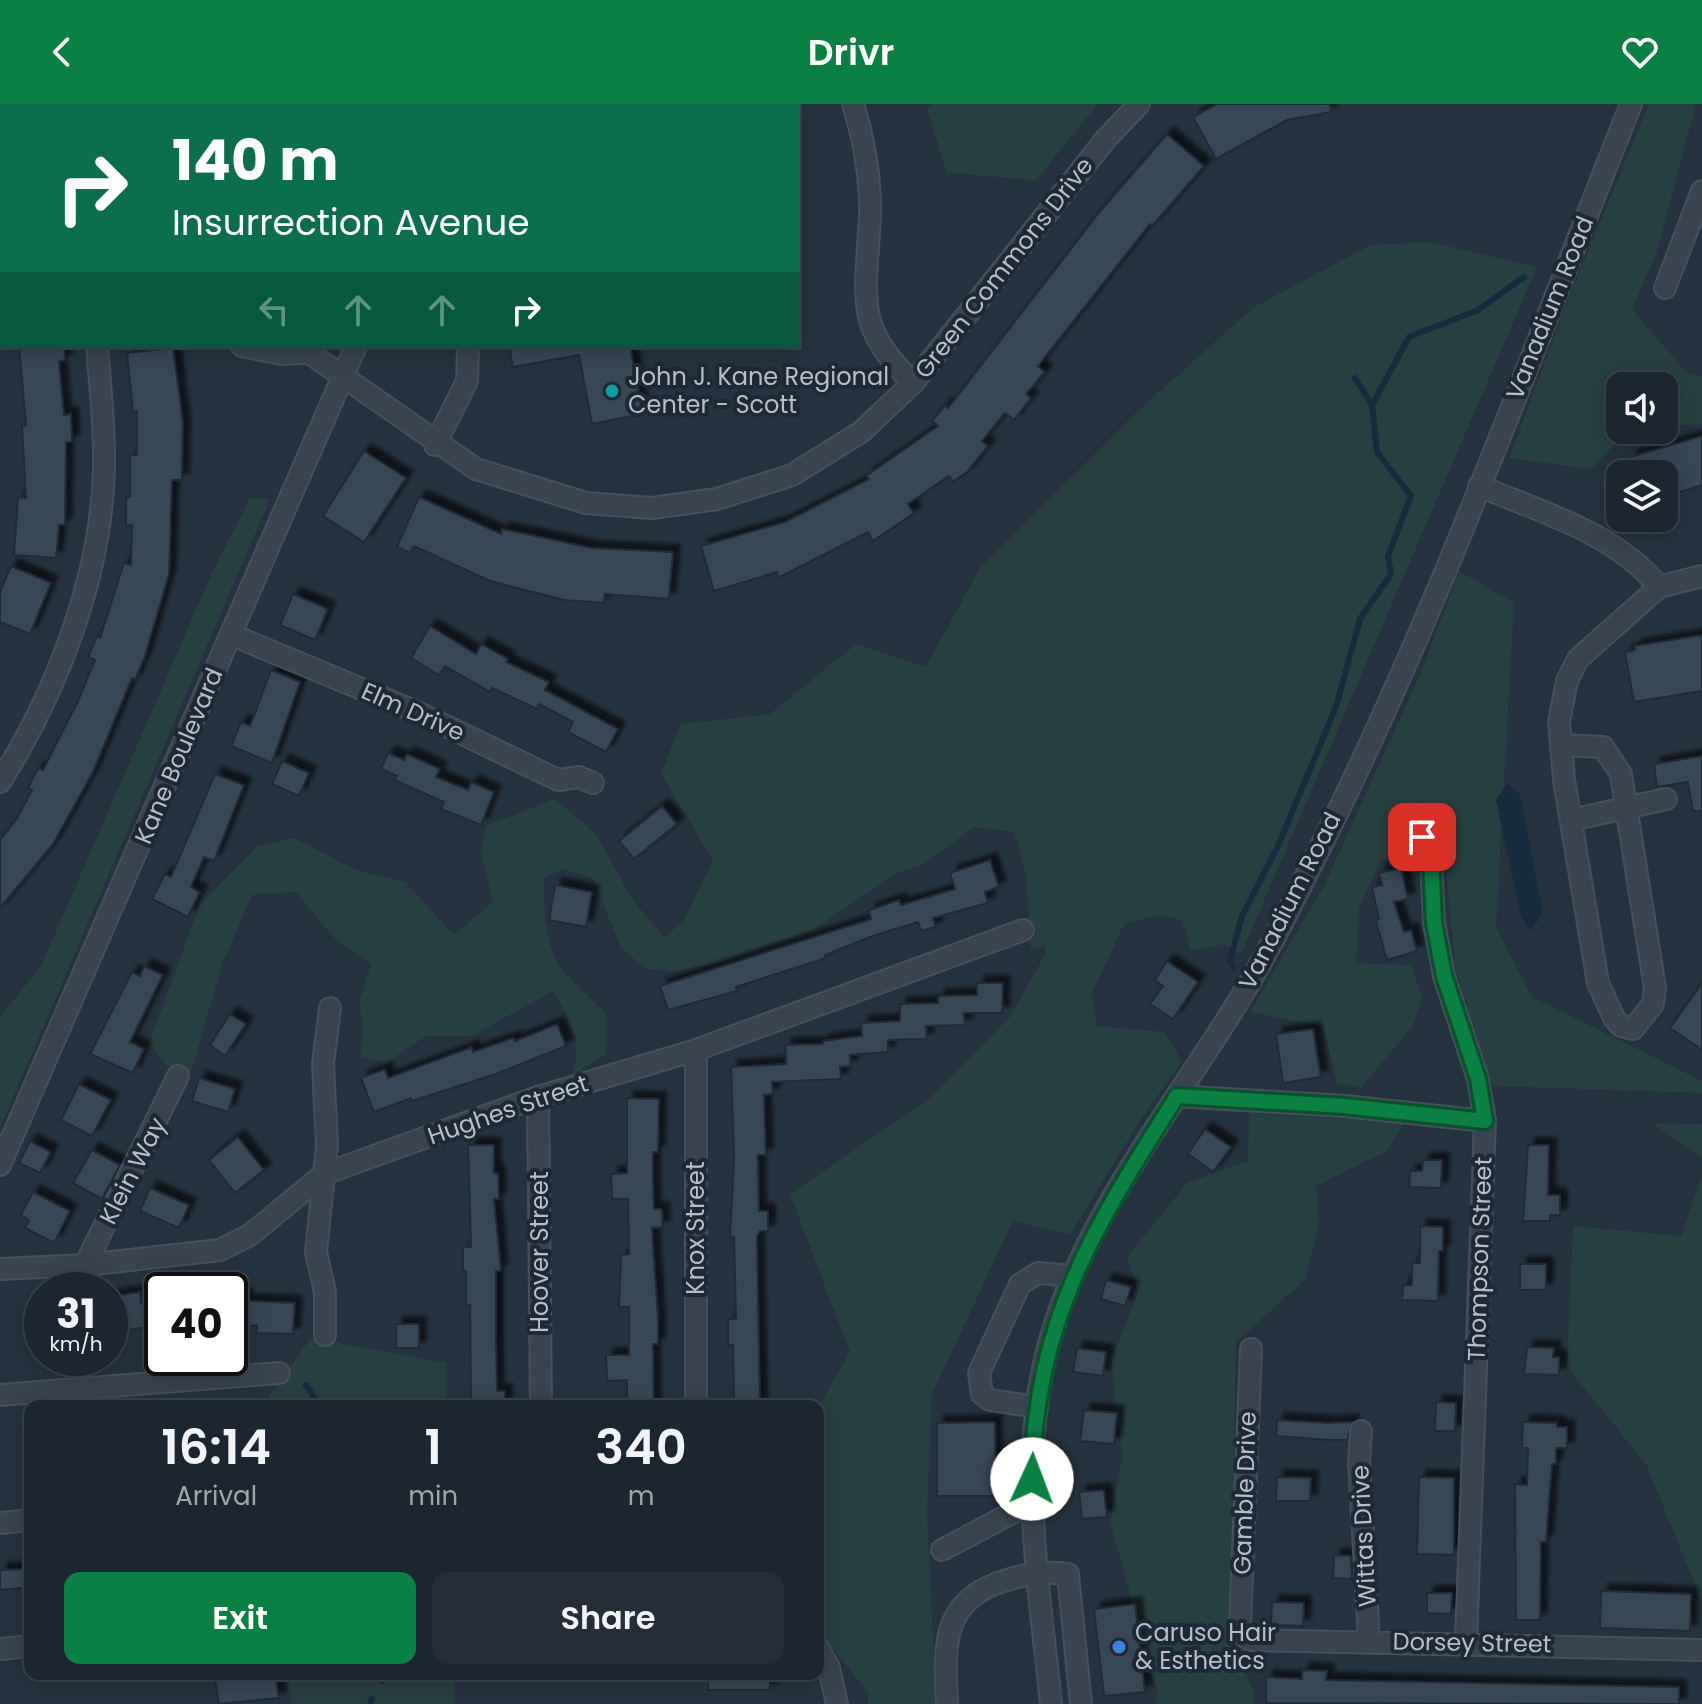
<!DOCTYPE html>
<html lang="en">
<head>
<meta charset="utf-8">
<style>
  :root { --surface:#1c2630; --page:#252e38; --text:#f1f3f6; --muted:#a0a5ab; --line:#3a434c; --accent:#0b8043 }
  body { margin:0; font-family:Poppins,sans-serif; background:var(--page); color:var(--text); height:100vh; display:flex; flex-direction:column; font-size:30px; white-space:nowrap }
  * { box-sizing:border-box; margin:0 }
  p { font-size:26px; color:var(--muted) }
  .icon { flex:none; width:44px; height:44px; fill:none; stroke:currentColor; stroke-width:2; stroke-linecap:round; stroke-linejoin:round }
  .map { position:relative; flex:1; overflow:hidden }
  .drawer { position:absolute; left:24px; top:1296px; width:800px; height:280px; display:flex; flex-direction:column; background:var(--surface); border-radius:16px; box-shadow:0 4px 20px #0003,0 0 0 2px var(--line) }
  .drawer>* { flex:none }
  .hud { position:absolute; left:0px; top:0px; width:800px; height:244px; box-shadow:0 4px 20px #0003,0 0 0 2px var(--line); background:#0b6e4f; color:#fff; overflow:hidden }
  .fabs { position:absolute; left:1606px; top:268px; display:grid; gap:16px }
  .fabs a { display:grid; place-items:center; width:72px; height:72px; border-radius:16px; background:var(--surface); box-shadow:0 4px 20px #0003,0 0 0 2px var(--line); font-size:40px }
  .speed { position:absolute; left:24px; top:1168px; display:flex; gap:16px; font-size:40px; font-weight:700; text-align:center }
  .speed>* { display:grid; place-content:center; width:104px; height:104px; border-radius:50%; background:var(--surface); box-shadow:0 4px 20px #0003,0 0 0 2px var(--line); line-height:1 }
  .speed small { font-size:20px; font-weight:400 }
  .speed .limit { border:4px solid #111; border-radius:12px; background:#fff; color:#111 }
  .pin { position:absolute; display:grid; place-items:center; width:68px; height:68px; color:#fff; margin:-34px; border-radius:16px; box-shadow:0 4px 12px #0006 }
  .me { position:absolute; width:88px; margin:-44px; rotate:2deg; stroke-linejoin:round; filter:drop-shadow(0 0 6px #0008) }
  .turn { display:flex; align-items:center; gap:28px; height:168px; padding:0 40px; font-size:36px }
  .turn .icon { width:104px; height:104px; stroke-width:2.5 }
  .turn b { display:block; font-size:56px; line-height:68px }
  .lanes { display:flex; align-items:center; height:76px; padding:0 40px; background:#0003; justify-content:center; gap:40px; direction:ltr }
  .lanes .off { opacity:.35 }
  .eta { display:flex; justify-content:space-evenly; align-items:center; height:136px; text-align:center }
  .eta b { font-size:48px; font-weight:600; line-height:56px }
  .cta { display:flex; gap:16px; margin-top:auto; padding:16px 40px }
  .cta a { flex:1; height:92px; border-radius:16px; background:var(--accent); color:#fff; font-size:32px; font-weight:600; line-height:92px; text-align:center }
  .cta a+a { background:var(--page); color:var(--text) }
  header { display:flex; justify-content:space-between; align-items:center; height:104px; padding:0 40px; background:var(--accent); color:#fff; font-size:36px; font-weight:600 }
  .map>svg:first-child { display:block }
  .green { fill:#274041 }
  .water { fill:#172b3f }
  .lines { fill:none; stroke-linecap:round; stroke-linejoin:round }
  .stream { stroke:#172b3f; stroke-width:6 }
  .building { fill:#374756; stroke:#202b37; stroke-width:2; filter:url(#shadow) }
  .minor-casing { stroke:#45505c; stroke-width:24 }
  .minor { stroke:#394450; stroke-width:20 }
  .route-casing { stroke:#07532c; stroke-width:20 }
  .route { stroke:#0b8043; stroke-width:14 }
  .culture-dot { fill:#0f9aa8; stroke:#1e2935; stroke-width:3 }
  .shop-dot { fill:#3f7fe0; stroke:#1e2935; stroke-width:3 }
  .labels { text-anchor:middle; stroke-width:8; stroke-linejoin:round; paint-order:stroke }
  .street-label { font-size:24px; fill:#b5bfcb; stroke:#1e2935 }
  .poi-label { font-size:24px; fill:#b5bfcb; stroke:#1e2935; text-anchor:start }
</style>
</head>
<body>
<header><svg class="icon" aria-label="back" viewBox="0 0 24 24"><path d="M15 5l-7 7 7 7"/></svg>Drivr<svg class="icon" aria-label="heart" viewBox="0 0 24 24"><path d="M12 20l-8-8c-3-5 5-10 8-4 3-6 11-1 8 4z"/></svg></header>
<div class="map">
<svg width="1702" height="1600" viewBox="0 0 1702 1600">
  <defs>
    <filter id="shadow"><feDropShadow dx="7" dy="-7" stdDeviation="2" flood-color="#0009"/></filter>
  </defs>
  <rect width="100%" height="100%" fill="#253340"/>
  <!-- green -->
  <g class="green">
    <path d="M931,0h167l-62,76 -89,-7 -20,-64z"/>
    <path d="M1649,0h47l-39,147 -25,59 55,63 15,4v47l-38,2v-40h-44v44h9l-38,39 -82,-11 63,-168z"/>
    <path d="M1430,138l107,25 -296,687 -17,-10 -33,7 -9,-31 -25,-5 -33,9 -32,69 5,33 68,6 17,30 -41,57 -71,116 -57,-14 -81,173 -5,119 9,191h-68v-12l-50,-62v-223l32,-55 -60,-158 139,-95 81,-82 36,-64 -2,-7 -13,3 -5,-75 -12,-42 -40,-5 -50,37 -25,8 -85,57 -101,35 -40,7 -27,-2 -25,-21 -28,-70 -31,-9 -17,9c-3,25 1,72 17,91 13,17 30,30 45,45l-1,40 -33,21c9,-39 -1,-51 -20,-84l-81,45h-46l-39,26 -27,-5 3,-28 -4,-27 12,-38 -34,-23 -41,-49 -44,3 -29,67 -33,113 -25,-11 -16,-20 51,-140 58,-58 36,-8 62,32 49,12 49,53 39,-33 -12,-49 5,-27 69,-27 41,35 36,65 32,38 19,-15 30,-62 -52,-86 20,-50 89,-10 86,-70 70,23 54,-99 161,-160 113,-101 117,-62z"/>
    <path d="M250,394l20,1 -270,629v-111l41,-51 171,-393z"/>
    <path d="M1459,467l55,32 -18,324 36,70 170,84v12l-209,-7 -37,-115 -12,-120 -13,-7 -51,17 -21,48 -3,54 56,2 10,34 -9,27 -52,61 -24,-4 -14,-57 -73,-14 75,-128 98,-216z"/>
    <path d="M1249,1009l155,10 -17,28 -71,35 3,39 -14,55 -69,62 -6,306 24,43v13h-99l2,-14 -47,-168 12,-65 -11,-94 27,-71 -11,-35 60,-74 61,-22z"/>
    <path d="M1652,1019l50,1v33z"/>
    <path d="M1702,1072v426l-56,-138 -79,-97 6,-141 108,10z"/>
    <path d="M311,1234l135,25 1,43h-185z"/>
    <path d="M286,1570h168l1,30h-163z"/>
  </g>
  <!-- water -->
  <path class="water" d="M1507,680l13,10 23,119 -12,18 -10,-14 -25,-117z"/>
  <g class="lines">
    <!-- stream -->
    <g class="stream">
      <path d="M1372,301l37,-68 69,-27 46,-33"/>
      <path d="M1233,863l-3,-7 12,-44 36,-70 58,-139 24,-88 31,-45 -3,-18 23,-60 -34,-44 -5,-47 -17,-27"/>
      <path d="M306,1281l13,21"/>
      <path d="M381,1570l1,7"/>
      <path d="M370,1600l2,-5"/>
    </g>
  </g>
  <!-- building -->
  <g class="building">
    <path d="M1217,0h113l1,8 -44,8 -71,39 -23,-42z"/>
    <path d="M1167,30l37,32 -52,60 -2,-2 -112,142 7,6 -19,22 5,4 -17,22 -9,-7 -23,28 6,5 -21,26 -14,10 -4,-6 -41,28 6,9 -41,28 -5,-9 -90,46 -1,-6 -63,19 -13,-45 84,-24 84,-43 -3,-3 72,-50 -6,-5 13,-16 3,3 153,-198z"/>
    <path d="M19,242h45l1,14 -6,1 5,54 7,-1 1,28h-6l-1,83h-6l-3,33 -42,-3 4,-58 8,1 -4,-72 4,-1z"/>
    <path d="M509,242h121l13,68 -51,10 -13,-69 -66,12z"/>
    <path d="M173,244l10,74 -1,58h-10l-3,94 -24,82 -10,24 -3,-2 -39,94 -40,72 -53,64v-68l16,-20 16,-30 -4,-2 10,-20 5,2 35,-69 17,-41 -7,-3 9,-21 3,2 24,-75 7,2 1,-40h-6v-28h4v-42h7v-44l-4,1 -6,-59z"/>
    <path d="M1702,332v49l-38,12v-23h-29l-5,-17z"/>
    <path d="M364,347l42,27 -42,64 -41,-26z"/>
    <path d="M419,393l82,37 1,-5 90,19 81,4 -4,47 -64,-5 -1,9 -40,-3 -74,-19 -76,-35 -4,7 -13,-6z"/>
    <path d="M11,462l40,17 -21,51 -30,-12v-30z"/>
    <path d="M293,490l35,15 -13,31 -35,-15z"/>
    <path d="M430,522l46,28 5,-10 27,15 -2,3 43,20 -4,8 73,39 -12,23 -38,-20 5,-10 -34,-18 -2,5 -45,-21 -2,4 -45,-26 -6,9 -28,-17z"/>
    <path d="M1702,531v56l-68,11 -9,-50 10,-2 -1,-4z"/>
    <path d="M271,566l29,12 -28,81 -41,-17 10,-24 9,4z"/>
    <path d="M388,649l16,7 3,-6 33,15 -4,8 32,13 3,-8 23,10 -13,33 -40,-16 3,-7 -50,-22 3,-4 -16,-7z"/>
    <path d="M1702,652v55h-9l-5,-29 -31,5 -3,-23z"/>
    <path d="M282,657l27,12 -10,23 -27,-12z"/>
    <path d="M215,670l29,11 -30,76 -10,-4 -13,30 9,5 -12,25 -36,-18 13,-25 6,3z"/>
    <path d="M662,702l15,18 -43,35 -15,-18z"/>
    <path d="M990,756l9,27 -14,5 3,11 -55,15 3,9 -15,4 -3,-9 -48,15 -45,18 1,3 -90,29 1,4 -69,19 -8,-24 211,-67 -2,-9 30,-10 2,5 54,-16 -5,-16z"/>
    <path d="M1401,764l7,31 -14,3 10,30 7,-2 6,21 -30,9 -11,-39 3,-2 -7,-32 10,-2 -3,-12z"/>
    <path d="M555,781l37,7 -6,35 -37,-7z"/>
    <path d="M1167,857l31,21 -25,37 -23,-15 13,-18 -8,-6z"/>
    <path d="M144,862l19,9 -33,67 14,7 -11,24 -43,-19 42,-82 8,4z"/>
    <path d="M977,879h26l-1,30h-38l1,12 -39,1 1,13 -39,1v12l-38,3 1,11 -11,1 1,12 -69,3 1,12 -9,1 2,60h-8l1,56h9v20h-8l-3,6 3,169h-26l-1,-61h-5v-26h8l-2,-82h-4l4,-78 -3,-92 55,-3 -1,-19 38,-1v-3l39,-5 -1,-13 39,-2v-17l38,-1v-7l39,-1z"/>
    <path d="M1702,879v67l-32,-22z"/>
    <path d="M230,910l16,10 -21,32 -15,-11z"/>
    <path d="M557,920l9,22 -70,28 -84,27 -1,-3 -37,14 -13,-34 24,-9 3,9 84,-31 1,5 40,-14 2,3z"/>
    <path d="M1313,925l8,48 -38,6 -7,-49z"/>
    <path d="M199,974l36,11 -7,23 -36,-11z"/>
    <path d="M79,980l32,16 -19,36 -31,-16z"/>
    <path d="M627,994l32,1 -1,53h-5v27l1,30h8l1,18 -11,1 6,90v26h-5l1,62h-27v-26l-20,1 -1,-26h23v-48h-10l2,-52 8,-1 -1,-55h-16l-1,-25 16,-1z"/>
    <path d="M1205,1025l26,18 -18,25 -25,-18z"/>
    <path d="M238,1033l26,33 -29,23 -26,-33z"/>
    <path d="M30,1037l21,11 -11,21 -21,-10z"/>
    <path d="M468,1041h26v28h4l1,26h-5l7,72h-5v71l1,49h8v15h-34l-1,-101h-4v-34h-3v-24h8z"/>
    <path d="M1528,1041h21l-1,50h12v20h-10v6h-27z"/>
    <path d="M92,1046l28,15 -18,34 -29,-16z"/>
    <path d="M1423,1056h19l-1,28 -32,-1 1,-16h12z"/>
    <path d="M150,1084l39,17 -10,23 -39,-17z"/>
    <path d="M33,1088l37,19 -16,32 -29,-15 4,-8 -8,-5z"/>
    <path d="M1420,1122l23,1v24h-4l-1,50 -36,-1 1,-15h9v-22h8z"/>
    <rect x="1520" y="1160" width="26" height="26"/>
    <path d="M1106,1176l25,7 -6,19 -24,-7z"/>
    <path d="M140,1188l1,11 21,-4v26l-42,6 -2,-14 -8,1v-21z"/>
    <path d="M245,1192l1,5 49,2 -2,31 -36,-1v-8l-27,4v-30z"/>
    <rect x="396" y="1220" width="23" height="24"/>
    <path d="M1527,1243l27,1 -1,9h6v18l-35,-1z"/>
    <path d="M1077,1244l29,4 -3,24 -30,-4z"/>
    <path d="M1436,1298l20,1 -1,28h-20z"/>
    <path d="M1084,1306l33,3 -3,31 -34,-3z"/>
    <path d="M1277,1316l51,3 24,-1 -5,18h-19l-52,-4z"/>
    <path d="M995,1318l1,74h-59v-73z"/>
    <path d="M1523,1318l34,1v4h10v21h-11v16h-4l-6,78h-5l-1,78h-24l-1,-136 12,1 1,-37h-6z"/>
    <path d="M1277,1373l34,1 -1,23h-34z"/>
    <path d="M1419,1373l35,1v77l-37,-1z"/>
    <path d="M1104,1386l3,27 -25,2 -3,-27z"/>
    <path d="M1334,1451l17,1 1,23 -19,-1z"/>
    <path d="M30,1465v18l-30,3v-20z"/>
    <path d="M1601,1487l90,3 -1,37 -90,-3z"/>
    <path d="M1427,1489h25l-1,21 -24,-1z"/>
    <path d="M1272,1498l32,1 -1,23 -32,-1z"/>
    <path d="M1135,1500l10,88 -41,4 -10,-87z"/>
    <path d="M1302,1566l25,1 -1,9 353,7v17l-413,-1v-26l36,2z"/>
    <path d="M214,1570h61l4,24 -60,6z"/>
    <rect x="708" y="1570" width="62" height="16"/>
  </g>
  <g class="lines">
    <!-- minor casing -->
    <g class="minor-casing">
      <g id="minor">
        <path d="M64,0l1,2"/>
        <path d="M853,0c10,32 16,63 17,97 2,37 -12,94 3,128 9,22 24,38 40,54"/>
        <path d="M350,2l1,-2"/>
        <path d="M452,2l1,-2"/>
        <path d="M551,2l1,-2"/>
        <path d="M0,36l2,1"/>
        <path d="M1665,184l37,-97"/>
        <path d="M0,190l2,-1"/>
        <path d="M242,242l40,8 25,-1"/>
        <path d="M299,242l177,123 110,34 66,5 65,-9 75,-24 69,-43 52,-49 192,-243 34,-36"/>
        <path d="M435,341l32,-64 1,-35"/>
        <path d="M1479,382c62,26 137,47 180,101"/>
        <path d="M232,531l185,77 141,68 21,-3 14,6"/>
        <path d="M1561,641l42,2 18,27 34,214 -2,16 -20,25 -12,-3 -7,-8 -16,-35 -34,-203 -5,-58 8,-41 11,-22 81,-72 43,-11"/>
        <path d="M0,678c57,-90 102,-207 104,-315 1,-40 -4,-81 -7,-121"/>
        <path d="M1571,716l95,-21"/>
        <path d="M1422,733l9,21 3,65 10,53 34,103 7,42 -19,521"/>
        <path d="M1177,992l167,10 141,15"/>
        <path d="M538,993l3,309"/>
        <path d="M0,1061l356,-819"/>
        <path d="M85,1161l93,-189"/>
        <path d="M0,1165l85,-4 135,-15 30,-15 74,-61 214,-77 158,-47 327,-120"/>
        <path d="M325,1231v-43l-9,-40 11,-107 -4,-81 7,-56"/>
        <path d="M1251,1245l-11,276 4,11 6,4 452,10"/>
        <path d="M0,1291l279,-22"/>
        <path d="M696,1302v-356"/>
        <path d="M1037,1303l-47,-7 -8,-6 -3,-21 41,-89 18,-11 34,3"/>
        <path d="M1361,1327l-2,31 10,179"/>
        <path d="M0,1419l30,-3"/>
        <path d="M942,1446l89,-47"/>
        <path d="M818,1543l11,21 8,36"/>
        <path d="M0,1545l30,-3"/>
        <path d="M947,1600c-3,-59 -6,-105 60,-124 22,-7 37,-9 61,-6l13,130"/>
        <path d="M1051,1600c-12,-120 -35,-245 -1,-364 34,-120 115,-222 181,-327 31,-48 57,-102 83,-153 123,-244 216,-503 317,-756"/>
      </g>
    </g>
    <!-- minor -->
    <use href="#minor" class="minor"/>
  </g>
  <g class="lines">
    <!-- route casing -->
    <g class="route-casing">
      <path id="route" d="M1032,1375c3,-160 63,-253 145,-383l167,10 141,15 -7,-42 -34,-103 -10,-53 -3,-65 -9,-21"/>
    </g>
    <!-- route -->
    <use href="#route" class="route"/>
  </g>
  <!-- markers -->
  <circle class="culture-dot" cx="612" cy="287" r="8"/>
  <circle class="shop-dot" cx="1119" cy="1543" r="8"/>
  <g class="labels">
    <!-- street labels -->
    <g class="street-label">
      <text transform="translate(1004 164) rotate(-52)" y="8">Green Commons Drive</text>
      <text transform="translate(1550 204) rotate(-68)" y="8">Vanadium Road</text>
      <text transform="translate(413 608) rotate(24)" y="8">Elm Drive</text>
      <text transform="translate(179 652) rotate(-67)" y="8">Kane Boulevard</text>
      <text transform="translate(1290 797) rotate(-63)" y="8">Vanadium Road</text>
      <text transform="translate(508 1006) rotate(-19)" y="8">Hughes Street</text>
      <text transform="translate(133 1067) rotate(-63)" y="8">Klein Way</text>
      <text transform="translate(696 1124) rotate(-90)" y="8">Knox Street</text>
      <text transform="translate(540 1148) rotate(-90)" y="8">Hoover Street</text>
      <text transform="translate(1480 1155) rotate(-88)" y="8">Thompson Street</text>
      <text transform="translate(1245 1389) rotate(-88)" y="8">Gamble Drive</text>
      <text transform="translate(1364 1432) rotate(-93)" y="8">Wittas Drive</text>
      <text transform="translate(1472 1539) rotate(1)" y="8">Dorsey Street</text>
    </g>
    <!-- poi labels -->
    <g class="poi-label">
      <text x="628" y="281">John J. Kane Regional<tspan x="628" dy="28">Center - Scott</tspan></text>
      <text x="1135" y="1537">Caruso Hair<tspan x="1135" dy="28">&amp; Esthetics</tspan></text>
    </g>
  </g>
</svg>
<div class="fabs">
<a><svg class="icon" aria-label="sound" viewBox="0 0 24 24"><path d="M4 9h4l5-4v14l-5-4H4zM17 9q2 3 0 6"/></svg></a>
<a><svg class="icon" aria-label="layers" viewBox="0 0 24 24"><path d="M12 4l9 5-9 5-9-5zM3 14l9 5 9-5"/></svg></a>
</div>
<div class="speed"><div>31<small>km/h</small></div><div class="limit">40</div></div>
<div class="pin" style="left:1422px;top:733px;background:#d93025"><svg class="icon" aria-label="arrive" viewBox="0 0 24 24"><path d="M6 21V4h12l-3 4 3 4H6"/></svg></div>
<svg class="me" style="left:1032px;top:1375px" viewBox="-20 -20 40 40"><circle r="19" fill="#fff"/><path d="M0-13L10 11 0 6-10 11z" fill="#0b8043"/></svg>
<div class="hud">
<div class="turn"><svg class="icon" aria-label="right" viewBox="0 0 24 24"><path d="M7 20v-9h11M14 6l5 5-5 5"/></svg><div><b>140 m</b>Insurrection Avenue</div></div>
<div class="lanes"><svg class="icon off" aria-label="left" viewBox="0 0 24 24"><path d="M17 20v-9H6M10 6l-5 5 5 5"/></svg><svg class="icon off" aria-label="ahead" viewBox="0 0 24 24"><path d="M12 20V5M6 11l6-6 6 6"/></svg><svg class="icon off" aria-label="ahead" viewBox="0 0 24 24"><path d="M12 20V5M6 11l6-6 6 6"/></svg><svg class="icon" aria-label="right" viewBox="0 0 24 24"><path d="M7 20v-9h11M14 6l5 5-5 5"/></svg></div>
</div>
<section class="drawer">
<div class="eta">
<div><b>16:14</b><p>Arrival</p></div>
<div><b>1</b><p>min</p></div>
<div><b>340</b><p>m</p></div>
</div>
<div class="cta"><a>Exit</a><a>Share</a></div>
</section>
</div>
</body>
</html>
